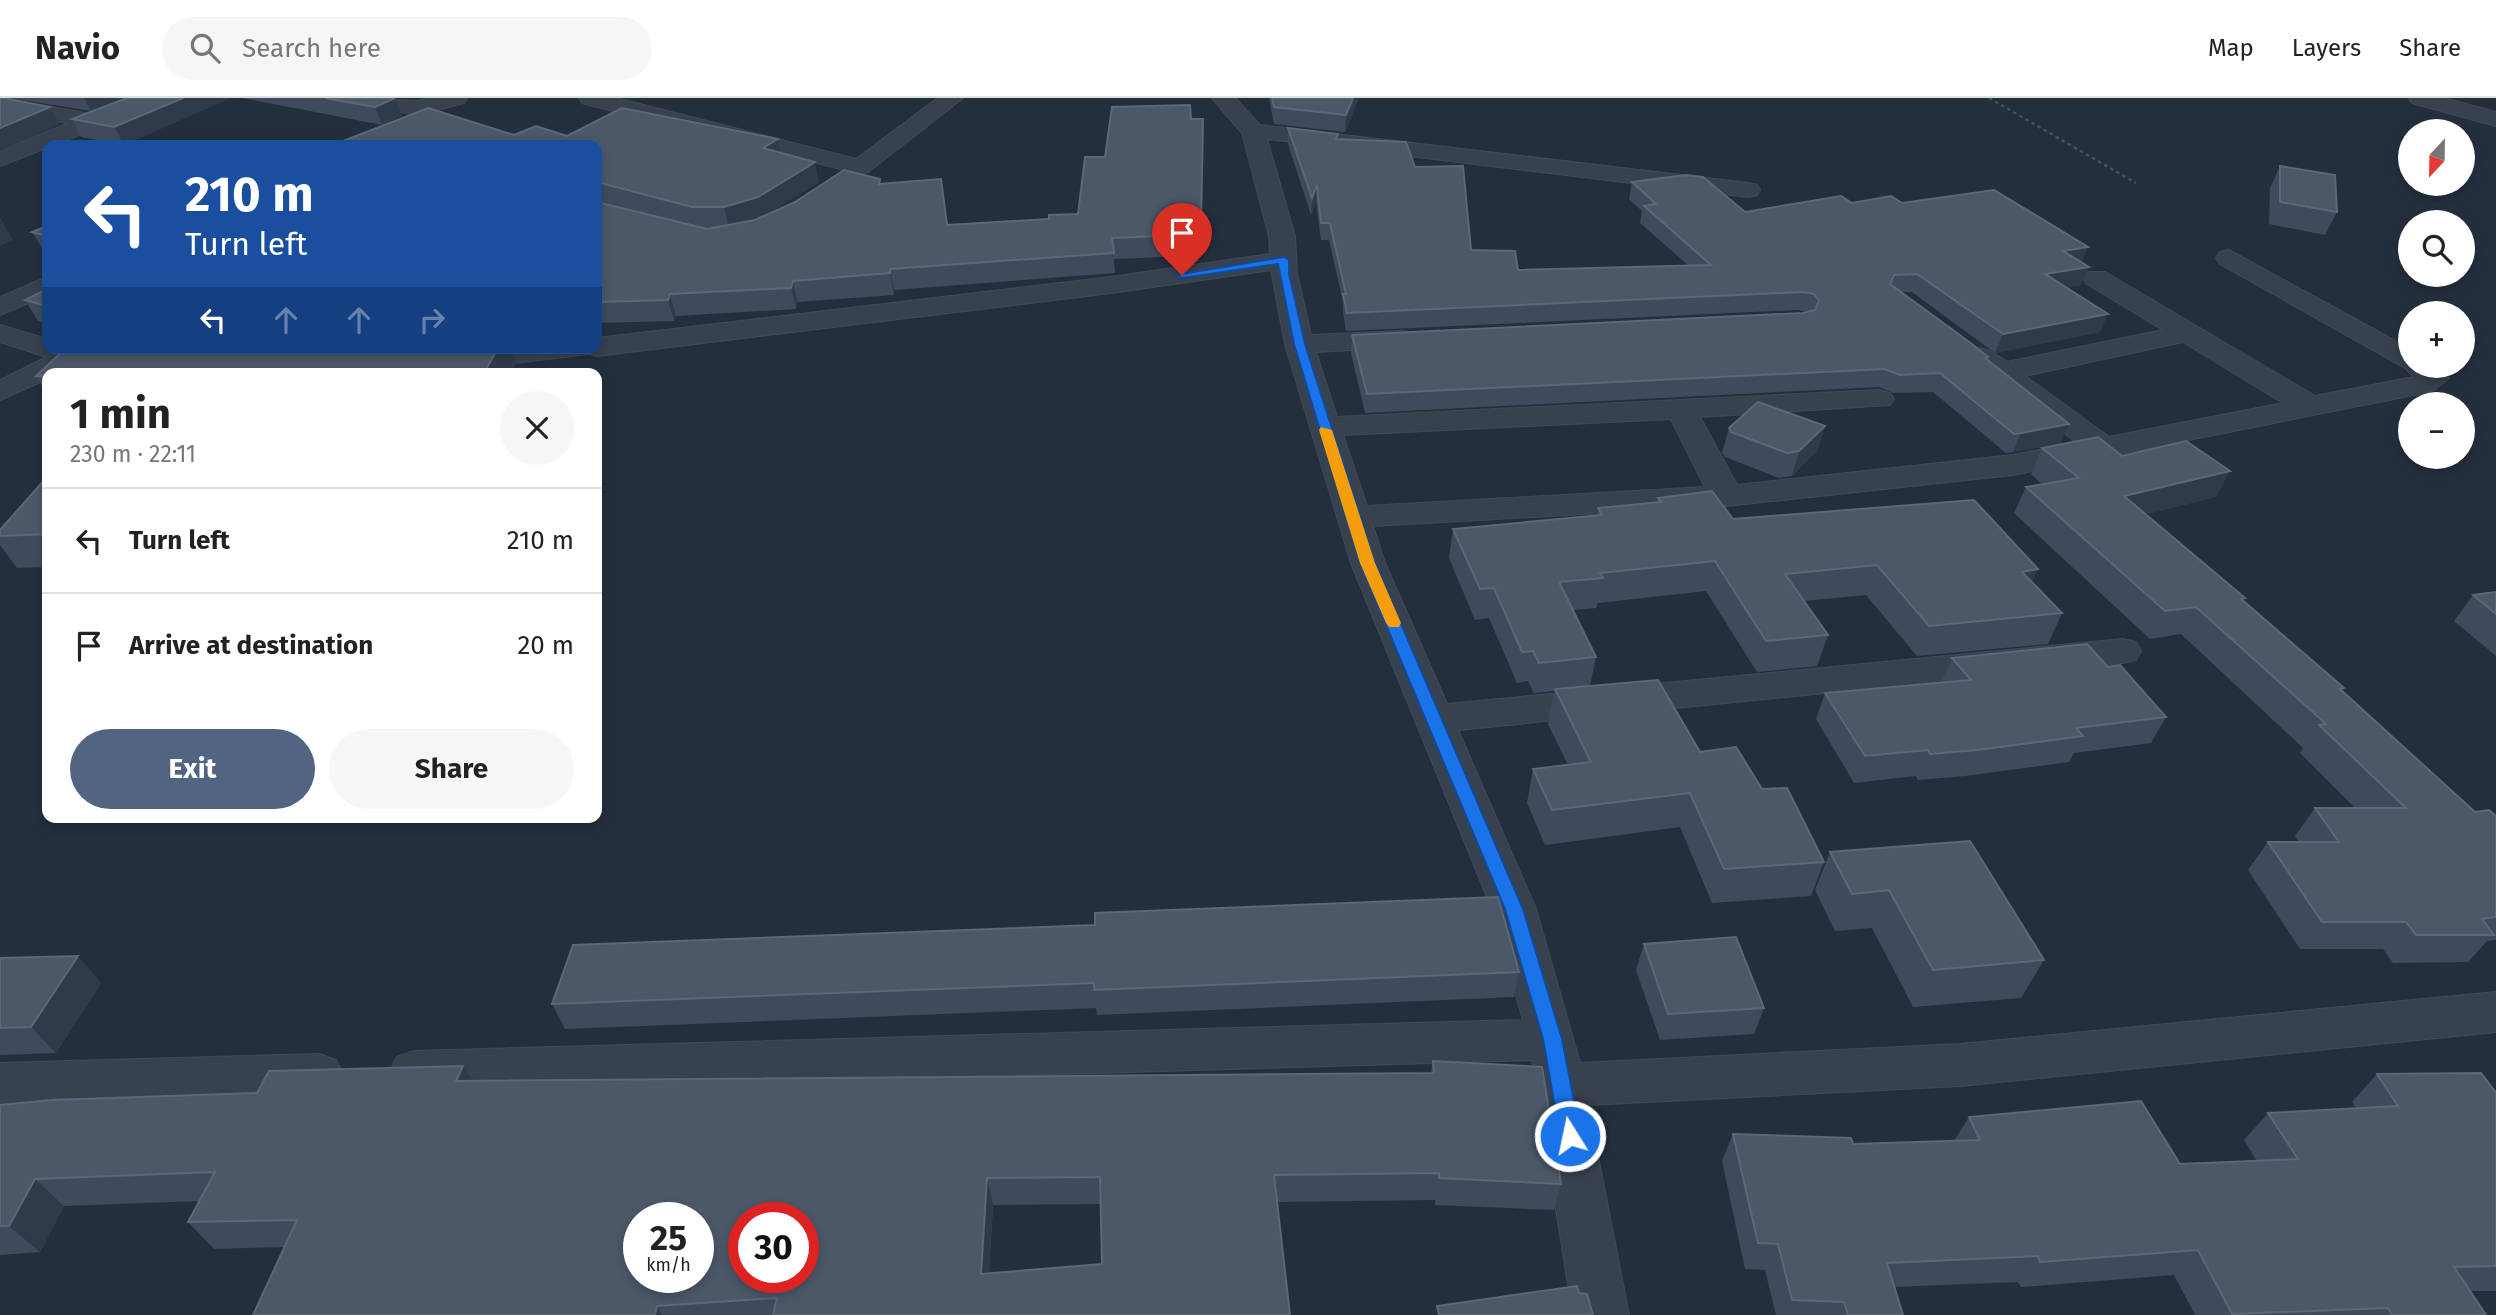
<!DOCTYPE html>
<html lang="en">
<head>
<meta charset="utf-8">
<style>
  :root { --surface:#fff; --page:#f6f6f6; --text:#222; --muted:#767676; --line:#e0e0e0; --accent:#516482 }
  body { margin:0; font-family:"Fira Sans",sans-serif; background:var(--page); color:var(--text); height:100vh; display:flex; flex-direction:column; font-size:26px; white-space:nowrap }
  * { box-sizing:border-box; margin:0 }
  p { font-size:23px; color:var(--muted) }
  .icon { flex:none; width:38px; height:38px; fill:none; stroke:currentColor; stroke-width:2; stroke-linecap:round; stroke-linejoin:round }
  .map { position:relative; flex:1; overflow:hidden }
  .sheet { position:absolute; left:42px; top:270px; width:560px; height:455px; display:flex; flex-direction:column; background:var(--surface); border-radius:14px; box-shadow:0 4px 10px #0003 }
  .sheet>* { flex:none }
  .guide { position:absolute; left:42px; top:42px; width:560px; height:214px; border-radius:14px; box-shadow:0 4px 10px #0003; background:#1a4fa0; color:#fff; overflow:hidden }
  .needle { width:46px; rotate:202deg }
  .buttons { position:absolute; left:2398px; top:21px; display:grid; gap:14px }
  .buttons a { display:grid; place-items:center; width:77px; height:77px; border-radius:50%; background:var(--surface); box-shadow:0 4px 10px #0003; font-size:35px }
  .speed { position:absolute; left:623px; top:1104px; display:flex; gap:14px; font-size:35px; font-weight:700; text-align:center }
  .speed>* { display:grid; place-content:center; width:91px; height:91px; border-radius:50%; background:var(--surface); box-shadow:0 4px 10px #0003; line-height:1 }
  .speed small { font-size:18px; font-weight:400 }
  .speed .limit { border:10px solid #d22; background:#fff; color:#111 }
  .pin { position:absolute; display:grid; place-items:center; width:60px; height:60px; color:#fff; margin:-72px -30px; border-radius:50% 50% 50% 0; rotate:-45deg; box-shadow:0 0 7px #0007 }
  .pin .icon { rotate:45deg }
  .me { position:absolute; width:77px; margin:-38px; rotate:350deg; stroke-linejoin:round; filter:drop-shadow(0 0 5px #0008) }
  .turn { display:flex; align-items:center; gap:24px; height:147px; padding:0 28px; font-size:32px }
  .turn .icon { width:91px; height:91px; stroke-width:2.5 }
  .turn b { display:block; font-size:49px; line-height:60px }
  .lanes { display:flex; align-items:center; height:66px; padding:0 28px; background:#0003; justify-content:center; gap:35px; direction:ltr }
  .lanes .off { opacity:.35 }
  .round { display:grid; place-items:center; flex:none; width:74px; height:74px; border-radius:37px; background:var(--page) }
  .overview { display:flex; align-items:center; justify-content:space-between; height:119px; padding:0 28px }
  h1 { font-size:42px; font-weight:700; line-height:52px }
  .cta { display:flex; gap:14px; margin-top:auto; padding:14px 28px }
  .cta a { flex:1; height:80px; border-radius:42px; background:var(--accent); color:#fff; font-size:28px; font-weight:700; line-height:80px; text-align:center }
  .cta a+a { background:var(--page); color:var(--text) }
  ul { padding:0; list-style:none }
  li { display:flex; align-items:center; gap:21px; height:105px; padding:0 28px; border-top:2px solid var(--line) }
  li div { flex:1 }
  li b { display:block; font-size:26px }
  li em { font-style:normal }
  header { display:flex; align-items:center; gap:42px; box-sizing:border-box; height:98px; padding:0 35px; background:var(--surface); border-bottom:2px solid var(--line) }
  header strong { font-size:33px }
  nav { display:flex; gap:38px; margin-inline-start:auto; font-size:24px }
  .search { width:490px; height:63px; background:var(--page); display:flex; align-items:center; gap:18px; box-sizing:border-box; padding:0 24px; border-radius:38px; color:var(--muted); font-size:26px }
  .map>svg:first-child { display:block }
  .lines { fill:none; stroke-linecap:round; stroke-linejoin:round }
  .minor-casing { stroke:#414a57; stroke-width:2 }
  .path { stroke:#3f5557; stroke-width:2.5; stroke-dasharray:3.5 3.5; stroke-linecap:butt }
  .minor { fill:#38414e; fill-rule:evenodd }
  .wall { fill:#3f4b5c; fill-rule:evenodd }
  .shaded-wall { fill:#2f3b4b }
  .building { fill:#4b5868; stroke:#5c6777; stroke-width:2; fill-rule:evenodd }
  .route { fill:#1a73e8; stroke:#114b97; stroke-width:2 }
  .slow { fill:#f59e0b }
</style>
</head>
<body>
<header>
<strong>Navio</strong>
<div class="search"><svg class="icon" aria-label="search" viewBox="0 0 24 24"><circle cx="10" cy="10" r="6"/><path d="M15 15l6 6"/></svg>Search here</div>
<nav><a>Map</a><a>Layers</a><a>Share</a></nav>
</header>
<div class="map">
<svg width="2496" height="1217" viewBox="0 0 2496 1217">
  <rect width="100%" height="100%" fill="#242f3e"/>
  <g class="lines">
    <!-- minor casing -->
    <g class="minor-casing">
      <g id="minor">
        <path d="M0,0l91,16 42,-16h30l-3,5 -160,63v-15l69,-28 -69,-13z"/>
        <path d="M345,0l73,3 13,-3h36l-3,5 -46,12 -62,-11z"/>
        <path d="M579,0h37l240,61 82,-61h25l-95,74 -8,2 -278,-71z"/>
        <path d="M1212,0h23l25,27 488,58 9,2 3,5 -3,5 -9,2 -481,-58 28,97 2,38 14,61 91,-4 10,2 4,6 -4,6 -10,2 -86,5 21,65 542,-27 11,3 4,6 -4,6 -190,12 37,68 276,-30 64,-12 -113,-88 4,-6c17,-4 25,4 39,13l156,-32 -76,-46 -4,-6 4,-6h18l210,124 99,-19 -9,-9 -185,-104 -4,-6 4,-6 9,-2 181,99v17h26l13,12 -15,12 -10,3 -411,82 -287,31 -353,20 12,37 62,141 676,-65 13,3 5,9 -5,9 -13,3 -665,67 78,179 44,154 380,-19 536,-52v40l-536,54 -372,19 41,210h-56l-41,-255 -1118,33 -17,-6 -7,-15 7,-15 17,-6 1109,-31 -31,-111 -141,-346 -66,-219 -14,-74 -160,23 -514,63 -8,-2 -126,15 -10,-3 -4,-6 4,-6 40,-6h104v-10l514,-61 159,-23 -1,-18 -27,-103zM2183,244l100,61 -174,34 -84,-61zM1671,321l34,68 -338,19 -24,-71z"/>
        <path d="M2409,0h35l52,14v14l-84,-23z"/>
        <path d="M47,179v18l-47,20v-18z"/>
        <path d="M0,227l47,14v9l66,1 10,3 4,6 -4,6c-15,4 -33,-3 -47,1 -12,3 -17,8 -29,8v6l-47,21v-20l47,-23 -47,-15z"/>
        <path d="M319,956l17,6 7,15 -7,15 -17,6 -319,9v-42z"/>
      </g>
    </g>
    <!-- path -->
    <path class="path" d="M1989,0l147,85"/>
    <!-- minor -->
    <use href="#minor" class="minor"/>
  </g>
  <!-- wall -->
  <g class="wall">
    <path d="M10,0h116l-35,13z"/>
    <path d="M127,0l-3,47 -43,-8 -9,-18z"/>
    <path d="M243,0h152l7,17 -20,10z"/>
    <path d="M1269,0h90l-14,34 -71,-8z"/>
    <path d="M1191,21h12l-1,120 -19,1v16l-69,3 1,14 -221,17v5l-97,7 -1,7 -120,7 -2,5 -77,2v-121l85,21 -85,-22v-56l-83,-10 264,4 3,14 38,29 -54,33 116,-31 67,41 101,-6 29,-5 27,-57z"/>
    <path d="M1288,30l50,11 77,28 56,83 47,20 170,-5 -48,-42 2,-12 -13,-12 3,-17 113,30 107,-9h50l186,44 -7,15v23l-15,2 34,45 -105,21 -83,-61h-11l87,65 -1,3 74,83 -48,9 -7,1 -73,-61 -40,1 -14,-6 -514,26 -14,-60 1,-18 451,-22 5,-1 -10,-2 -452,21 -3,-19v-10l-14,-62h-8l-5,-38 -5,13 -23,-71z"/>
    <path d="M2280,68l57,46 -12,23 -56,-11 1,-36z"/>
    <path d="M47,128v28l-2,-1 -13,-21z"/>
    <path d="M47,191v35l-9,-3 -13,-21z"/>
    <path d="M66,250h445l5,15 -5,10h-464v21l-11,-18z"/>
    <path d="M1825,328l-8,25 -25,25 -13,2 -54,-21 -3,-4 7,-25z"/>
    <path d="M2042,350l80,8 94,41 -70,17 198,174 -2,3 133,121 21,4v124l-9,1 -19,21 -75,1 -10,-14h-83l-52,-79 20,-28h31l-4,-6 20,-28h40l-55,-55 3,-5 -122,-114 -31,5 -136,-126 12,-26 16,-3 -11,-10z"/>
    <path d="M47,379v90l-30,1 -17,-23v-15z"/>
    <path d="M1658,400l75,21 299,63 30,31 -14,31 -131,12 -51,-61 -62,6 24,34 -11,31 -60,6 -51,-81 -108,12 -2,5 -23,2 23,47 -6,29 172,103 62,73 -13,34 -99,7 -32,-76 -135,18 -18,-42 6,-34 35,-4 -20,-41 6,-33 -20,2 -6,-12 -11,2 -28,-65 -14,2 -26,-62 4,-29 144,-14 1,-7 59,-6z"/>
    <path d="M2496,494v64l-42,-35 19,-26z"/>
    <path d="M1952,560l156,9 58,50 -15,26 -77,10 -5,9 -104,14 -47,4 -2,-4 -62,7 -38,-64 9,-26 116,-10z"/>
    <path d="M1830,754l214,108 -23,38 -108,9 -41,-79 -37,3 -20,-41z"/>
    <path d="M1095,827l424,47 -5,25 -417,18 -1,-7 -531,21 -13,-25z"/>
    <path d="M1644,846l120,64 -10,26 -94,6 -24,-70z"/>
    <path d="M0,860l101,25 -45,70 -56,2z"/>
    <path d="M1433,963l128,123 -7,26 -119,-5v-5l-158,2 13,113h-1037l32,-68 -71,2 -26,-27 12,-21 -136,5 -24,46 -40,3v-150l257,-12 206,-27 9,15 959,-8zM1100,1106l2,60 -113,9 4,-68z"/>
    <path d="M2377,976l119,19v198h-25l15,24h-291l-21,-40 -153,12 -3,-5 -123,5 8,28h-127l-11,-45 -20,-1 -23,-108 11,-27 120,10 101,-3 15,-24 211,47 77,-3 -13,-21 24,-27 88,-5 -4,-6z"/>
  </g>
  <!-- shaded-wall -->
  <g class="shaded-wall">
    <path d="M84,0h42l-35,13z"/>
    <path d="M183,0h48l-107,47 -10,-18z"/>
    <path d="M395,0l7,17 -20,10 -7,-18z"/>
    <path d="M1353,0h6l-14,34 1,-17z"/>
    <path d="M50,9l10,17 -60,27v-23z"/>
    <path d="M1203,21l1,19 -2,101 -1,-20z"/>
    <path d="M778,41l4,20 -19,-11z"/>
    <path d="M815,64l4,20 -56,35 -34,11 -5,-21z"/>
    <path d="M1317,87l-1,17 -5,13 1,-17z"/>
    <path d="M0,119l13,23 -13,6z"/>
    <path d="M2088,149l-7,17 -18,-13z"/>
    <path d="M2089,169l-8,18 -43,7 7,-18z"/>
    <path d="M890,171l4,21v5l-4,-22z"/>
    <path d="M793,183l4,21 -1,7 -5,-21z"/>
    <path d="M670,196l6,22 -2,5 -6,-21z"/>
    <path d="M2108,216l-8,18 -105,21 8,-19z"/>
    <path d="M498,250h13l5,15 -5,10h-27z"/>
    <path d="M2069,326l-8,19 -48,9 8,-19z"/>
    <path d="M1825,328l-8,25 -25,25 7,-25z"/>
    <path d="M2230,373l-14,26 -105,26 13,-27z"/>
    <path d="M2038,471l-14,30 -2,-27z"/>
    <path d="M78,858l23,27 -45,70 -25,-26z"/>
    <path d="M463,968l18,28 -25,-13z"/>
    <path d="M987,1080l6,27 -6,95 -6,-26z"/>
    <path d="M35,1081l29,27 -24,46 -31,-26z"/>
    <path d="M657,1208l5,9h-7z"/>
  </g>
  <!-- building -->
  <g class="building">
    <path d="M0,0h4l46,9 -50,21z"/>
    <path d="M127,0h56l-69,29 -42,-8z"/>
    <path d="M325,0h70l-20,9z"/>
    <path d="M1272,0h81l-7,17 -72,-8z"/>
    <path d="M1190,7l1,14h12l-2,100 -21,1 2,15 -70,3 2,15 -224,16v4l-97,8 -2,7 -121,6 -2,6 -71,2v-100l110,27 48,-9 40,-18 49,-32 36,9 -1,5 62,-5 6,46 102,-6v-4l29,-1 7,-57h20l7,-50z"/>
    <path d="M428,10l86,27 22,-9 31,10 55,-28 156,31 -15,9 52,14 -57,35 -34,10h-32l-95,-25v-37h-264z"/>
    <path d="M1288,30l50,6 -2,5 70,3 9,25 48,-1 8,84 44,1 3,19 193,-5 -67,-59 12,-2 -24,-22 54,-7 17,2 42,35 96,-16 11,7 39,-7 11,7 92,-13 94,57 -25,4 26,16 -44,7 63,40 -105,20 -86,-60 -23,1 -4,9 82,60 16,13 -3,1 84,66 -48,9 -7,1 -74,-61 -40,2 -15,-6 -518,25 -15,-59 451,-22 12,-3 4,-9 -5,-7 -11,-2 -456,21 -4,-19h3l-16,-71h-9l-4,-38 -5,13z"/>
    <path d="M2280,68l55,9 2,37 -57,-10z"/>
    <path d="M47,128v10l-15,-4z"/>
    <path d="M47,191v17l-22,-6z"/>
    <path d="M66,250h432l-14,25h-437v3h-11z"/>
    <path d="M1758,304l67,24 -26,25 -12,2 -56,-21 -2,-4z"/>
    <path d="M2098,339l24,19 64,-15 44,30 -106,25 121,102 -4,1 103,89 -4,1 135,123 14,-2 7,6v101l-14,2 12,16h-78l-10,-13h-84l-54,-80h71l-24,-34h91l-87,-83 7,-1 -130,-117 -31,4 -139,-124 53,-9 -37,-30z"/>
    <path d="M47,379v57l-47,2v-6z"/>
    <path d="M1712,393l21,28 241,-19 64,69 -16,3 40,41 -133,13 -52,-61 -92,9 43,61 -62,6 -51,-80 -115,12 3,5 -44,4 37,75 -57,6 -6,-12 -11,1 -28,-64 -14,1 -27,-60 149,-14 -4,-7 63,-6 -3,-4z"/>
    <path d="M2496,494v22l-23,-19z"/>
    <path d="M2087,546l21,23 12,-2 46,52 -90,11 7,8 -106,14 -47,4 -2,-4 -63,6 -40,-63 146,-13 -19,-22z"/>
    <path d="M1658,582l42,72 36,-5 26,42 25,-1 37,74 -100,7 -34,-76 -138,17 -19,-41 58,-7 -36,-73z"/>
    <path d="M1970,743l74,119 -111,10 -44,-80 -37,4 -22,-42z"/>
    <path d="M1498,799l21,75 -425,18v-7l-542,21 21,-59 522,-20v-12z"/>
    <path d="M1736,839l28,71 -96,6 -24,-70z"/>
    <path d="M78,858l-47,71 -31,1v-70z"/>
    <path d="M1433,963l109,6 19,117 -122,-6v-5l-165,2 16,140h-517l4,-17 -120,8 -2,9h-402l44,-95 -109,2 27,-50 -180,7 -26,47h-9v-121l52,-5 205,-7 12,-22 194,-5 -7,15 978,-8zM1100,1079l2,87 -121,10 6,-96zM639,1120h59v60h-59zM744,1120h59v60h-59z"/>
    <path d="M2481,975l15,20v173l-42,1 32,48h-94l-4,-7 -156,6 -34,-64 -158,12 -2,-6 -151,7 16,52h-55l-4,-13 -52,-2 -14,-56 -20,-1 -25,-109 118,4 2,6 127,-4 -11,-23 172,-16 39,63 118,-5 -30,-46 130,-7 -21,-32z"/>
    <path d="M1577,1188l2,7 8,1 6,21h-154l-2,-9z"/>
  </g>
  <!-- route -->
  <path class="route" d="M1284,159l5,3v14l16,70 70,219 148,346 39,130 19,97 -4,7 -7,2 -7,-2 -3,-7 -17,-97 -38,-130 -145,-346 -66,-219 -16,-80 -96,14 -6,-3z"/>
  <!-- slow -->
  <path class="slow" d="M1321,329l11,3 43,133 26,60 -2,4h-10l-3,-4 -26,-60 -41,-133z"/>
</svg>
<div class="buttons">
<a><svg class="needle" viewBox="-14 -14 28 28"><path d="M0-13l5 13h-10z" fill="#e53935"/><path d="M0 13l5-13h-10z" fill="#767676"/></svg></a>
<a><svg class="icon" aria-label="search" viewBox="0 0 24 24"><circle cx="10" cy="10" r="6"/><path d="M15 15l6 6"/></svg></a>
<a>+</a>
<a>−</a>
</div>
<div class="speed"><div>25<small>km/h</small></div><div class="limit">30</div></div>
<div class="pin" style="left:1182px;top:177px;background:#d93025"><svg class="icon" aria-label="arrive" viewBox="0 0 24 24"><path d="M6 21V4h12l-3 4 3 4H6"/></svg></div>
<svg class="me" style="left:1570px;top:1038px" viewBox="-20 -20 40 40"><circle r="17" fill="#1a73e8" stroke="#fff" stroke-width="3"/><path d="M0-11L8 9 0 5-8 9z" fill="#fff"/></svg>
<div class="guide">
<div class="turn"><svg class="icon" aria-label="left" viewBox="0 0 24 24"><path d="M17 20v-9H6M10 6l-5 5 5 5"/></svg><div><b>210 m</b>Turn left</div></div>
<div class="lanes"><svg class="icon" aria-label="left" viewBox="0 0 24 24"><path d="M17 20v-9H6M10 6l-5 5 5 5"/></svg><svg class="icon off" aria-label="ahead" viewBox="0 0 24 24"><path d="M12 20V5M6 11l6-6 6 6"/></svg><svg class="icon off" aria-label="ahead" viewBox="0 0 24 24"><path d="M12 20V5M6 11l6-6 6 6"/></svg><svg class="icon off" aria-label="right" viewBox="0 0 24 24"><path d="M7 20v-9h11M14 6l5 5-5 5"/></svg></div>
</div>
<section class="sheet">
<div class="overview"><div><h1>1 min</h1><p>230 m · 22:11</p></div><a class="round"><svg class="icon" aria-label="close" viewBox="0 0 24 24"><path d="M6 6l12 12M18 6L6 18"/></svg></a></div>
<ul>
<li><svg class="icon" aria-label="left" viewBox="0 0 24 24"><path d="M17 20v-9H6M10 6l-5 5 5 5"/></svg><div><b>Turn left</b></div><em>210 m</em></li>
<li><svg class="icon" aria-label="arrive" viewBox="0 0 24 24"><path d="M6 21V4h12l-3 4 3 4H6"/></svg><div><b>Arrive at destination</b></div><em>20 m</em></li>
</ul>
<div class="cta"><a>Exit</a><a>Share</a></div>
</section>
</div>
</body>
</html>
